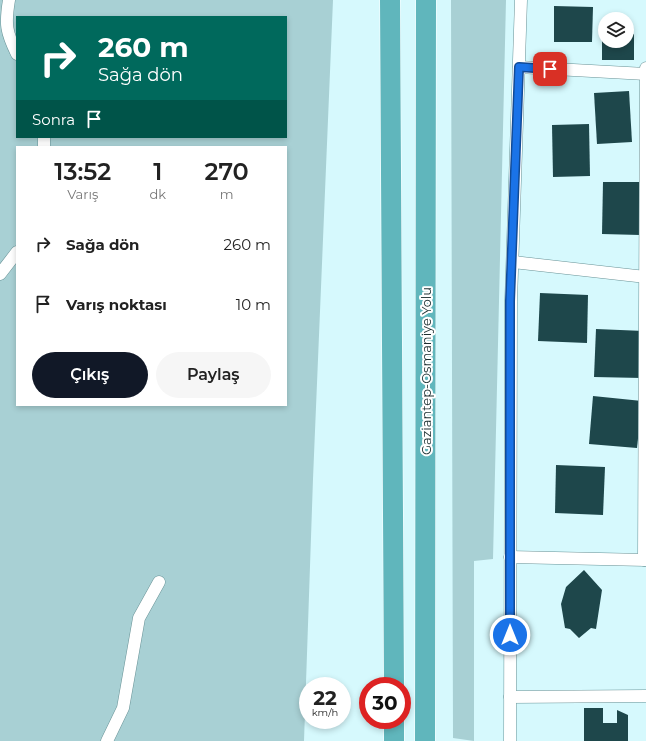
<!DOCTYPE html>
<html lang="tr">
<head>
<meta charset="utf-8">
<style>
  :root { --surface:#fff; --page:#f6f6f6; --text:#222; --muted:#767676; --accent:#111827 }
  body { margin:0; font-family:Montserrat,sans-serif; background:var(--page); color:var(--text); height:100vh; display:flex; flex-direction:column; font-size:15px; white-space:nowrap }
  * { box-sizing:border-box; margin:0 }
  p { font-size:13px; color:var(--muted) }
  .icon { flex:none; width:22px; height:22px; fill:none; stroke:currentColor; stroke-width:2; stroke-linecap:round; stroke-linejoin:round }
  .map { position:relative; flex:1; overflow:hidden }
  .sheet { position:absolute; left:16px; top:146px; width:271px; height:260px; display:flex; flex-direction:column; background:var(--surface); border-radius:0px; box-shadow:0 2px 6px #0003 }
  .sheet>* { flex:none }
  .hud { position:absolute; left:16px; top:16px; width:271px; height:122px; border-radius:0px; box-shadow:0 2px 6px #0003; background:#00695c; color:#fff; overflow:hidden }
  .fabs { position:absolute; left:598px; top:12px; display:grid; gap:8px }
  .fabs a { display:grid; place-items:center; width:36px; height:36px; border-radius:50%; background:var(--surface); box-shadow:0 2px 6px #0003; font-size:20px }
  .speed { position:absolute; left:299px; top:677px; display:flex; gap:8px; font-size:20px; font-weight:700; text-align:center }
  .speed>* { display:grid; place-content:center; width:52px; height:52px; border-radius:50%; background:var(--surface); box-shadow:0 2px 6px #0003; line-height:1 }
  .speed small { font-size:10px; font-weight:400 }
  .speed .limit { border:6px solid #d22; background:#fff; color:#111 }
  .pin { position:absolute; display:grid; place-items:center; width:34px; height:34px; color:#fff; margin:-17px; border-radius:8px; box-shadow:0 2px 6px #0006 }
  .me { position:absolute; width:44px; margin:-22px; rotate:0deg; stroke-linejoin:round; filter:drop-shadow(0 0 3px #0008) }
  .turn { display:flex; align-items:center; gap:14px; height:84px; padding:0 16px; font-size:18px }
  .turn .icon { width:52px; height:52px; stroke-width:2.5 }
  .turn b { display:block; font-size:28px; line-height:34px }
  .then { display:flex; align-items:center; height:38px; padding:0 16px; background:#0003; gap:8px; font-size:15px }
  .eta { display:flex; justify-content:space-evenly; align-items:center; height:68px; text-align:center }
  .eta b { font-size:24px; font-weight:600; line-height:28px }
  .action { display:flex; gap:8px; margin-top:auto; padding:8px 16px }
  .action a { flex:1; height:46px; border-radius:24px; background:var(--accent); color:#fff; font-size:16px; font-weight:600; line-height:46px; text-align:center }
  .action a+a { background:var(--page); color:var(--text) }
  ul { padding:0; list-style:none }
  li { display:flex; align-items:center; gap:12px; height:60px; padding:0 16px }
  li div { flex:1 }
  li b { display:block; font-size:15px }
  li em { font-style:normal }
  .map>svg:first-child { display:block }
  .green { fill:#a8d0d4; fill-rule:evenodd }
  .building { fill:#1e474b }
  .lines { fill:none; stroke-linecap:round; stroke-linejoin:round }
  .minor-casing { stroke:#699397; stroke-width:13 }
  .trunk-casing { stroke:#fff; stroke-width:21 }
  .minor { stroke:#fff; stroke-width:12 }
  .trunk { stroke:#60b6bc; stroke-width:20 }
  .route-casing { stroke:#114b97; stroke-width:10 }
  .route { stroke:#1a73e8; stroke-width:7 }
  .labels { text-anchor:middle; stroke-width:4; stroke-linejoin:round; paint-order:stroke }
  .street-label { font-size:13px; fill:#1b2d2f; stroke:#fff }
</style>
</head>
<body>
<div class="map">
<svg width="646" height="741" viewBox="0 0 646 741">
  <rect width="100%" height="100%" fill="#d6f9fd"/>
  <!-- green -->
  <g class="green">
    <path d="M0,0h333l-20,479 -9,262h-304zM17,17h269v120h-269zM17,147h269v258h-269z"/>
    <path d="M451,0h55l-13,559 -19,2v180l-21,-3z"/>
  </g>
  <!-- building -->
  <g class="building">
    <path d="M554,6l39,1 -1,35h-38z"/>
    <path d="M602,33h3v8h22v-8l7,1v26h-32z"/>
    <path d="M629,91l3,51 -35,2 -3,-51z"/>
    <path d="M589,124l1,52 -37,1 -1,-52z"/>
    <path d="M603,182h37v53l-38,-1z"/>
    <path d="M540,293l48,2 -1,48 -49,-2z"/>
    <path d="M596,329l48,2 -2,47 -48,-1z"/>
    <path d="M593,396l49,5 -5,47 -48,-4z"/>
    <path d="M556,465l49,2 -2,48 -48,-2z"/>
    <path d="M584,570l18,20 -6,39 -5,-1 -12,10 -9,-9 -5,-1 -4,-24 5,-17z"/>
    <path d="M584,708h19v15h14v-13l11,5v26h-44z"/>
  </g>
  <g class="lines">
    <!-- minor casing -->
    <g class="minor-casing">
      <g id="minor">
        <path d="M9,0c-4,24 -3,32 8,54"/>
        <path d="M519,67l127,7"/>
        <path d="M44,147v-10"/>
        <path d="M513,262l133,15"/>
        <path d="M0,274l17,-22"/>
        <path d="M510,557l136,3"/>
        <path d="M644,560l2,-492"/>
        <path d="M510,697l136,-1"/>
        <path d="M107,741l16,-33 16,-90 20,-36"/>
        <path d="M510,741l1,-440 10,-301"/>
      </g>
    </g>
    <!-- trunk casing -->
    <g class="trunk-casing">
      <g id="trunk">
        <path d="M390,0l4,686"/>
        <path d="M394,720v21"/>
        <path d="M425,741l1,-741"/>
      </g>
    </g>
    <!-- minor -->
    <use href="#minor" class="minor"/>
    <!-- trunk -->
    <use href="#trunk" class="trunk"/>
  </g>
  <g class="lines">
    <!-- route casing -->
    <g class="route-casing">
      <path id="route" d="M510,635v-334l9,-234 31,2"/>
    </g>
    <!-- route -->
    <use href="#route" class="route"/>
  </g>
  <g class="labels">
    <!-- street labels -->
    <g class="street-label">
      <text transform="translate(426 371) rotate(-90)" y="5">Gaziantep-Osmaniye Yolu</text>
    </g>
  </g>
</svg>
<div class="fabs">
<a><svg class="icon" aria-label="layers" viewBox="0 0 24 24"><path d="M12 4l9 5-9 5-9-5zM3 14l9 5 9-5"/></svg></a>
</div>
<div class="speed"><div>22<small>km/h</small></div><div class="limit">30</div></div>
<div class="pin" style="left:550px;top:69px;background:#d93025"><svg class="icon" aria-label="arrive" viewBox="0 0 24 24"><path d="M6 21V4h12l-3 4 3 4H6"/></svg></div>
<svg class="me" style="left:510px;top:635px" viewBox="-20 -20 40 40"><circle r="17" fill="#1a73e8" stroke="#fff" stroke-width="3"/><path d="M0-11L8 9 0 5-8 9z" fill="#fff"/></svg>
<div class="hud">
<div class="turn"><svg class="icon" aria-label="right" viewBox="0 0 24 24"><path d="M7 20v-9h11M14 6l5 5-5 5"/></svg><div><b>260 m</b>Sağa dön</div></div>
<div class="then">Sonra<svg class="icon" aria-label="arrive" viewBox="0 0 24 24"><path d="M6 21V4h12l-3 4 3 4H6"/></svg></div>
</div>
<section class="sheet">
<div class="eta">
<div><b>13:52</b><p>Varış</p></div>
<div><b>1</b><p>dk</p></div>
<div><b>270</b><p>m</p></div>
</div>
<ul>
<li><svg class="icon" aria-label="right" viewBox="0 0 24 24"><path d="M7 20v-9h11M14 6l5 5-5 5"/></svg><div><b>Sağa dön</b></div><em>260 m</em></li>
<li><svg class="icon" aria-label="arrive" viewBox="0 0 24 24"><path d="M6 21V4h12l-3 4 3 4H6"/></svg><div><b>Varış noktası</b></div><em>10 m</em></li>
</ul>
<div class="action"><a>Çıkış</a><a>Paylaş</a></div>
</section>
</div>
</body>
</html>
